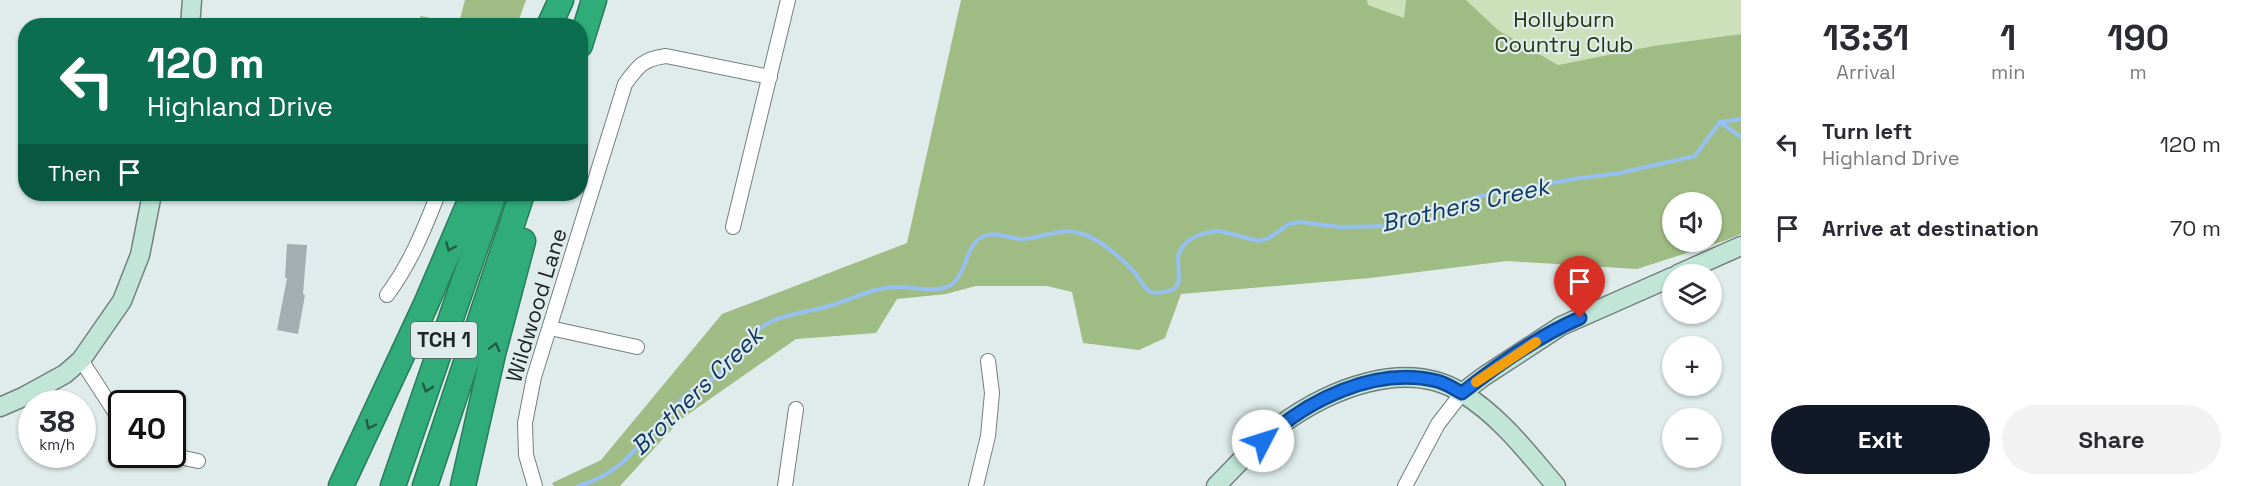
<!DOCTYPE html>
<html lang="en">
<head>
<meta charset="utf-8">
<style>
  :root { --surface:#fff; --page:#f2f2f3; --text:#2b2b33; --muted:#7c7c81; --accent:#111827 }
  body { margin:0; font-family:"Space Grotesk",sans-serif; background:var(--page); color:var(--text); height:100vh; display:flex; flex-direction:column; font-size:22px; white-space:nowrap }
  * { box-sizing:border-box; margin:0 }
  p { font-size:20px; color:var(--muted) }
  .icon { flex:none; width:33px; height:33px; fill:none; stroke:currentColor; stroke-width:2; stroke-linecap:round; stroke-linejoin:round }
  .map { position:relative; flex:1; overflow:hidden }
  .details { display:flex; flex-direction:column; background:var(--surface); width:510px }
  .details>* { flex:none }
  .hud { position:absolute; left:18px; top:18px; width:570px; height:183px; border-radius:24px; box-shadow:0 2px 4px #0004; background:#0b6e4f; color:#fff; overflow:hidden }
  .buttons { position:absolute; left:1662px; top:192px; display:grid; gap:12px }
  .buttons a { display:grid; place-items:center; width:60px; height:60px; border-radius:50%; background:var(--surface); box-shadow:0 2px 4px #0004; font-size:30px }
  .speed { position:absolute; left:18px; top:390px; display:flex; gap:12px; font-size:30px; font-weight:700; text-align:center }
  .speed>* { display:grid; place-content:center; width:78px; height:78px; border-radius:50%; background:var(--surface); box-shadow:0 2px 4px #0004; line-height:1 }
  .speed small { font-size:15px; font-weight:400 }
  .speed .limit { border:3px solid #111; border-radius:9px; background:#fff; color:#111 }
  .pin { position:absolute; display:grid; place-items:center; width:51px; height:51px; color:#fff; margin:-62px -26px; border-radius:50% 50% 50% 0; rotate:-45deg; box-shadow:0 0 6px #0007 }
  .pin .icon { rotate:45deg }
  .me { position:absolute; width:66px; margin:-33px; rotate:50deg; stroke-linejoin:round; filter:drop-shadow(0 0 4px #0008) }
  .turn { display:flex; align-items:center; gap:21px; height:126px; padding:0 30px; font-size:27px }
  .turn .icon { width:78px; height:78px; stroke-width:2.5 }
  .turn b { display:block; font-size:42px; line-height:51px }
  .then { display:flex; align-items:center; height:57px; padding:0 30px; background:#0003; gap:12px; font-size:22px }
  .eta { display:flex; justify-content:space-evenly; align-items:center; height:102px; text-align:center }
  .eta b { font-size:36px; font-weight:800; line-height:42px }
  .cta { display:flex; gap:12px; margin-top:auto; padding:12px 30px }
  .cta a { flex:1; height:69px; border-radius:36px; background:var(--accent); color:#fff; font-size:24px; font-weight:800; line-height:69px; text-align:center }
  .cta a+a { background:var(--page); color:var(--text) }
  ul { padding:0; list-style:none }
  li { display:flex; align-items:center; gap:18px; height:84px; padding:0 30px }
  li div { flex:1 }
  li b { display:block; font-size:22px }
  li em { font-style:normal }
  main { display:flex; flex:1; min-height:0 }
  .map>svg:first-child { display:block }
  .green { fill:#cce1ba }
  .forest { fill:#9fbc84; fill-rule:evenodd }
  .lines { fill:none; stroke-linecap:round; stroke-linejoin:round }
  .stream { stroke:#96c0f1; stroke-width:4 }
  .building { fill:#a2aeb2 }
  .street-casing { stroke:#73807f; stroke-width:16 }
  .secondary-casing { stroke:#73807f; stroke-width:21 }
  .highway-casing { stroke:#297c5b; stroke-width:27 }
  .street { stroke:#fff; stroke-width:14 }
  .secondary { stroke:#c1e6d7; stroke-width:18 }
  .highway { stroke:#2fac79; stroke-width:24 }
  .oneway { stroke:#255a46 }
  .route-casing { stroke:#114b97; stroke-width:15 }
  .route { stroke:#1a73e8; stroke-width:10 }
  .slow { stroke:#f59e0b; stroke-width:10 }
  .labels { text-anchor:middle; stroke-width:4.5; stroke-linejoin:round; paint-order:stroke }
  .shield { fill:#dfeceb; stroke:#596060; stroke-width:1.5 }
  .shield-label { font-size:21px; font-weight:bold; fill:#1f2424 }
  .park-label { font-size:22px; fill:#25380f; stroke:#dfeceb }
  .street-label { font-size:22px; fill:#1f2424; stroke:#dfeceb }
  .water-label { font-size:24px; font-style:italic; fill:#0d3966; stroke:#dfeceb }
</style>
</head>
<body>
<main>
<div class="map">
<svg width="1741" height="486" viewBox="0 0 1741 486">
  <rect width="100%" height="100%" fill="#dfeceb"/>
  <!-- green -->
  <g class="green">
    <path d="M1367,0h39l-2,18 -36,-13z"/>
    <path d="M1466,0h275v34l-88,12 -95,19 -60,-35z"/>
  </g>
  <!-- forest -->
  <g class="forest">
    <path d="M465,0h61l-9,25h-96l-1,-9 39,7z"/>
    <path d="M961,0h406l1,5 36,13 2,-18h60l32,30 60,35 95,-19 88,-12v200l-17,7 -87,28 -130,-8 -137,17 -189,16 -16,44 -26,12 -56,-7 -11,-51 -25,-6h-71l-30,8 -49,5 -21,34 -80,6 -116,81 -60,66h-66l-2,-3 49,-23 121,-146 185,-71zM1672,202h40v40h-40z"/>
  </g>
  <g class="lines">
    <!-- stream -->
    <g class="stream">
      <path d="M1720,122l21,15"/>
      <path d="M578,486c51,-15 60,-45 96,-79 7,-6 13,-13 20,-18 4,-3 9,-3 13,-6 7,-4 14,-12 20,-18 13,-14 24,-32 41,-42 19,-10 41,-11 61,-17 21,-6 43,-18 65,-19 17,-1 33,5 50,1 24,-6 19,-44 40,-52 13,-5 28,4 41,3 18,-2 35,-11 54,-6 20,5 41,24 55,39 5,5 10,18 17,20 6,3 16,-1 22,-2l6,-8 -1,-26 4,-9 10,-9 13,-5 14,-2 40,10 10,-3 20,-14 11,-2 39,5 53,-1 21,-9 67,-21 94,-17 46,-6 75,-17 25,-34 21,-3"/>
    </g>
  </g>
  <!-- building -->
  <path class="building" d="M287,244l20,1 -4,49 2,1 -7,39 -21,-4 10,-52h-2z"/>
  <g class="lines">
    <!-- street casing -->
    <g class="street-casing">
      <g id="street">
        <path d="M733,227l55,-227"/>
        <path d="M387,295c23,-31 37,-65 51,-101"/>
        <path d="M550,328l87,19"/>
        <path d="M81,360l41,63"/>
        <path d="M166,454l32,7"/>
        <path d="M535,486l-9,-31 -1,-32 9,-46 91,-293c13,-18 18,-25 41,-28l104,21"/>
        <path d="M785,486l11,-77"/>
        <path d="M976,486l12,-50 4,-43 -4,-32"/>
        <path d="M1405,486l33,-62 24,-31"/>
      </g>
    </g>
    <!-- secondary casing -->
    <g class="secondary-casing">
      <g id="secondary">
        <path d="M190,26l2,-26"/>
        <path d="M1678,274l63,-28"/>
        <path d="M1462,393l21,-16 78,-51 111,-49"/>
        <path d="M0,407l23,-10 42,-23 16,-14 41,-59 18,-46 12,-61"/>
        <path d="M1216,486c20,-20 40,-43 63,-60 49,-36 126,-69 183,-33 38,23 66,60 94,93"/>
      </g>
    </g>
    <!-- highway casing -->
    <g class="highway-casing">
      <g id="highway">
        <path d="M549,26l12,-26"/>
        <path d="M580,45l14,-45"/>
        <path d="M341,486l85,-182 47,-110"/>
        <path d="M393,486l101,-292"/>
        <path d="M425,486l97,-292"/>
        <path d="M463,486l30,-132 30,-113"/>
      </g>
    </g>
    <!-- street -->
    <use href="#street" class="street"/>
    <!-- secondary -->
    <use href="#secondary" class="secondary"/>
    <!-- highway -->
    <use href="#highway" class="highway"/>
  </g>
  <!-- one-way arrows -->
  <defs><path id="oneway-chevron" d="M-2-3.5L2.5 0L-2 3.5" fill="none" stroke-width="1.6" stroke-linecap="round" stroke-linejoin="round" transform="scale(1.5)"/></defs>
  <g class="oneway">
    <use href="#oneway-chevron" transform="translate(450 247) rotate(113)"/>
    <use href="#oneway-chevron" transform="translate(495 347) rotate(-76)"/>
    <use href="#oneway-chevron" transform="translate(427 388) rotate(109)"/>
    <use href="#oneway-chevron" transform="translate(370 425) rotate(115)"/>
  </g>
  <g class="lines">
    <!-- route casing -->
    <g class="route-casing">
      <path id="route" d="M1263,441c44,-41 112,-75 174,-60 9,2 17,8 25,12 34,-27 79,-58 118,-75"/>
    </g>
    <!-- route -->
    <use href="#route" class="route"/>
    <!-- slow -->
    <path class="slow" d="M1476,382l60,-40"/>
  </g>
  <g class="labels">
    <!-- shield labels -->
    <rect class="shield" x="411" y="322" width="66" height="36" rx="4.5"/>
    <g class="shield-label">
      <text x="444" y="347">TCH 1</text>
    </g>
    <!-- park labels -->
    <g class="park-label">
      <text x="1564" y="27">Hollyburn<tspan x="1564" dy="25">Country Club</tspan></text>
    </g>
    <!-- street labels -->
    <g class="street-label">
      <text transform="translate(536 305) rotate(-73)" y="8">Wildwood Lane</text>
    </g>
    <!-- water labels -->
    <g class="water-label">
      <text transform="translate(1465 205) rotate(-13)" y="8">Brothers Creek</text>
      <text transform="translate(697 391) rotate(-44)" y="8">Brothers Creek</text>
    </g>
  </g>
</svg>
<div class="buttons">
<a><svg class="icon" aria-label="sound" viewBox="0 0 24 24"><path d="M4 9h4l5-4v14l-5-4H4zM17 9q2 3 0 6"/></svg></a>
<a><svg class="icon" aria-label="layers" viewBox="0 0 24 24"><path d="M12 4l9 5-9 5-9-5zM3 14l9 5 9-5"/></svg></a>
<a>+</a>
<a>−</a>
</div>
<div class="speed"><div>38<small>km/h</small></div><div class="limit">40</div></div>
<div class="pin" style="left:1580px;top:318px;background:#d93025"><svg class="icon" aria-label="arrive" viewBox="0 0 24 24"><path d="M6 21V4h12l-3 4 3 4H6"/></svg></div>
<svg class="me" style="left:1263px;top:441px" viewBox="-20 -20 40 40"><circle r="19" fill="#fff"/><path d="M0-13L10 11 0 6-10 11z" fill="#1a73e8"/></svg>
<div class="hud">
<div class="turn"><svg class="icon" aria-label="left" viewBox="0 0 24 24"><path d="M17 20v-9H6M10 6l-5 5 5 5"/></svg><div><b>120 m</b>Highland Drive</div></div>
<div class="then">Then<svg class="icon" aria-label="arrive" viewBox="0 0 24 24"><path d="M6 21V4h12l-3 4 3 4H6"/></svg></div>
</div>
</div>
<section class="details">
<div class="eta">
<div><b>13:31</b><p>Arrival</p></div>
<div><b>1</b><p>min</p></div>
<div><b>190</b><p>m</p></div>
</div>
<ul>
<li><svg class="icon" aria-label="left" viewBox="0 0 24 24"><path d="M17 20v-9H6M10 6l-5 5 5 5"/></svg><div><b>Turn left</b><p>Highland Drive</p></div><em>120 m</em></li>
<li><svg class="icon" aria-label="arrive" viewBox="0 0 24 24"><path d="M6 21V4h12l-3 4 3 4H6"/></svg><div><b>Arrive at destination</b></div><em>70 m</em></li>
</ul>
<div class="cta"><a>Exit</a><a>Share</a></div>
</section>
</main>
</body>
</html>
